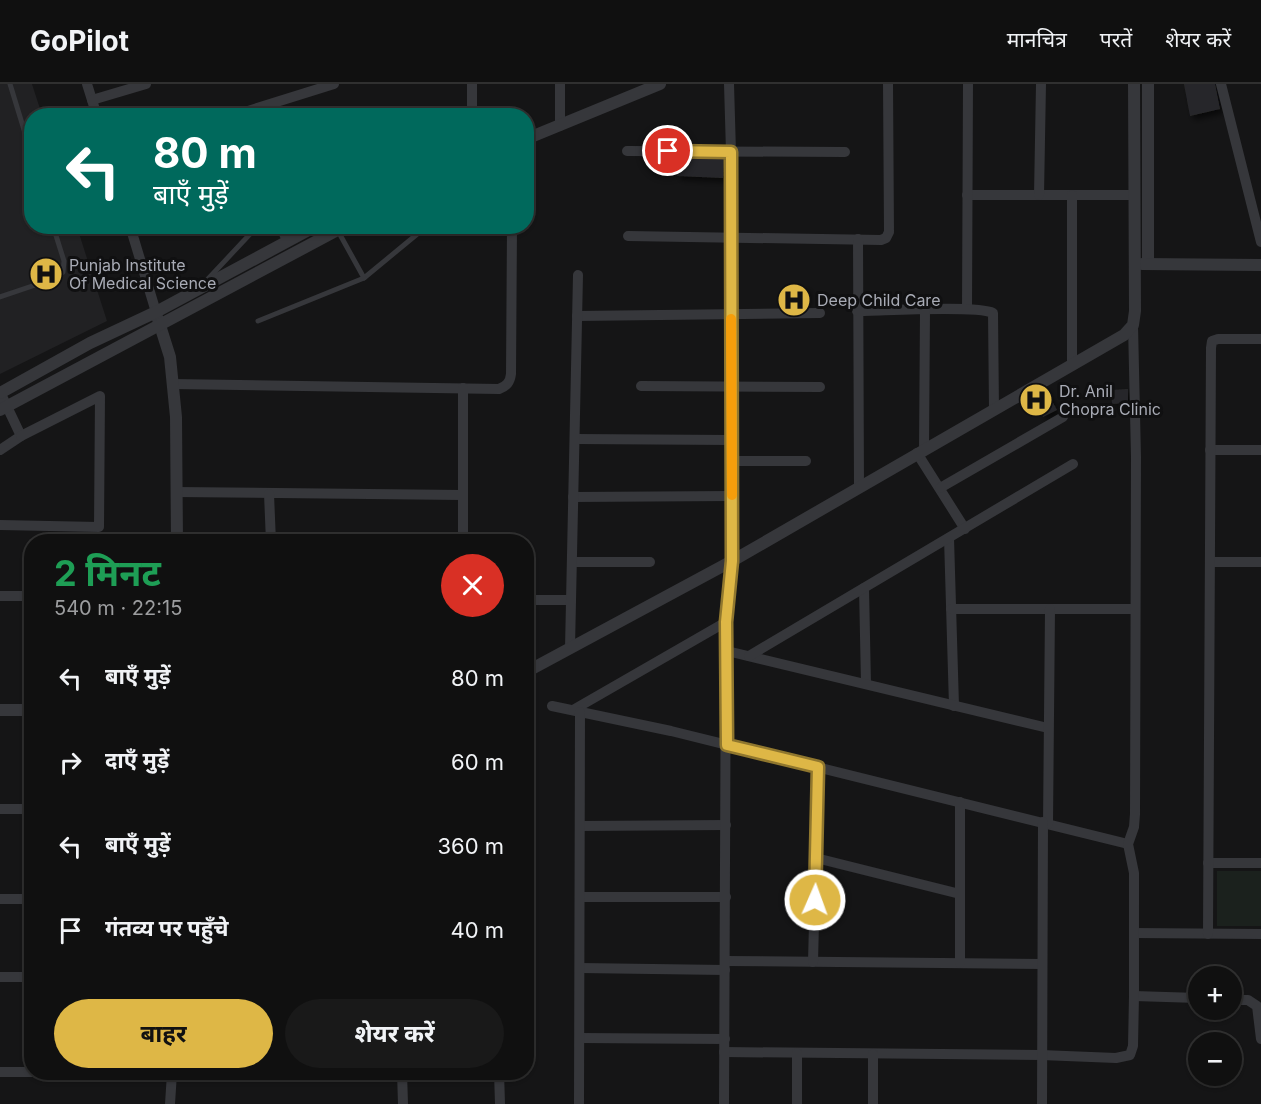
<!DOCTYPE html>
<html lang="hi">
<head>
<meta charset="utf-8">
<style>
  :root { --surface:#101010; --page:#191919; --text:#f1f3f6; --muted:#9c9d9f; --line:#303030; --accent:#deb746 }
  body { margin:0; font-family:Inter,"Noto Sans Devanagari",sans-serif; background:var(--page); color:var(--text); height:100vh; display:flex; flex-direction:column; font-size:22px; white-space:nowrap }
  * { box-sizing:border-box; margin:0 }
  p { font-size:20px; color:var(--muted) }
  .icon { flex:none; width:33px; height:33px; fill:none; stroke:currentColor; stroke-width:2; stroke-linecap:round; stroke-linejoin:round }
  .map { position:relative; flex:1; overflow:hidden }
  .side { position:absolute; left:24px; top:450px; width:510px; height:546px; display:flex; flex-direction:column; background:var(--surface); border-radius:24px; box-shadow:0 2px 4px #0004,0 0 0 2px var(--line) }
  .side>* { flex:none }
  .hud { position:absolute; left:24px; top:24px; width:510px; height:126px; border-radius:24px; box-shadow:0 2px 4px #0004,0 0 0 2px var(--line); background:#00695c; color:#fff; overflow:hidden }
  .tools { position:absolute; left:1188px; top:882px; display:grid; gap:12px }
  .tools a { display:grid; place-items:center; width:54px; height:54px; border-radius:50%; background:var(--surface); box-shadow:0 2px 4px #0004,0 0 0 2px var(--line); font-size:30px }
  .pin { position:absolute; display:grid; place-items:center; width:51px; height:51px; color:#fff; margin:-26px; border:3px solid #fff; border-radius:50%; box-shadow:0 2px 6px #0007 }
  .me { position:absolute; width:66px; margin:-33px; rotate:2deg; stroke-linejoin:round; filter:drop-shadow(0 0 4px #0008) }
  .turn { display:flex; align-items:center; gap:21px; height:126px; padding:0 30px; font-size:27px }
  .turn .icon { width:78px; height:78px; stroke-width:2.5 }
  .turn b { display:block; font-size:42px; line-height:51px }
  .round { display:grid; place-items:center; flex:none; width:63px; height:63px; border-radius:32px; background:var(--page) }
  .summary { display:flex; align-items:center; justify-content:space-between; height:102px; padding:0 30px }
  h1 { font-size:36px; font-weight:700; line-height:45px; color:#1e9e55 }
  .primary-button { display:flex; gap:12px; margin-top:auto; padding:12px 30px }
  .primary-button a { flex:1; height:69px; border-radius:36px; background:var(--accent); color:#111; font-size:24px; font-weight:700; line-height:69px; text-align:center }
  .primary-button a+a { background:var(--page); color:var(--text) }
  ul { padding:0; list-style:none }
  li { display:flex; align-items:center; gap:18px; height:84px; padding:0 30px }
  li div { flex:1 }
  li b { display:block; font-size:22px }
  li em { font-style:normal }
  header { display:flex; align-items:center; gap:36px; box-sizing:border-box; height:84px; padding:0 30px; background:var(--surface); border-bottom:2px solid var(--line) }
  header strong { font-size:28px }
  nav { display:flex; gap:33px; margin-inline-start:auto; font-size:21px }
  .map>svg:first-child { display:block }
  .built { fill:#212123 }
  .green { fill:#1b211d }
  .building { fill:#28282a; filter:url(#shadow) }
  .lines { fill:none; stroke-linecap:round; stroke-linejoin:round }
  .service { stroke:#36373b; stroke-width:5 }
  .minor { stroke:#36373b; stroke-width:10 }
  .tertiary { stroke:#36373b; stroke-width:12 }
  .route-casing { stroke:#90772e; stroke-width:15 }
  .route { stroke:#deb746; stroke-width:10 }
  .slow { stroke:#f59e0b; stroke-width:10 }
  .labels { text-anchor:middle; stroke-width:6; stroke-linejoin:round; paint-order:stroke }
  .poi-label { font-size:16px; fill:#a8abb5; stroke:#101011; text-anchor:start }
</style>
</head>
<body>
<header>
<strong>GoPilot</strong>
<nav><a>मानचित्र</a><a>परतें</a><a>शेयर करें</a></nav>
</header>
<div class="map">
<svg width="1261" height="1020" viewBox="0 0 1261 1020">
  <defs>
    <filter id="shadow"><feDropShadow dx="4" dy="4" stdDeviation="3" flood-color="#0009"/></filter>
  </defs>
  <rect width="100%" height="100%" fill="#151516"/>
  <!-- built -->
  <path class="built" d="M0,0h32l10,31 -10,1v110l45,1 30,94 -107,53z"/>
  <!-- green -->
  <rect class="green" x="1217" y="787" width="44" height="55"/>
  <!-- building -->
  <g class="building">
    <path d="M1184,0h31l5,25 -30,7z"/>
    <path d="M678,71l46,2 -1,21 -46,-2z"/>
    <rect x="787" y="203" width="19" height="17"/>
    <path d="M1044,302l13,24 -14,7 -13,-24z"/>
    <path d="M1128,305v14l-16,1 -1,-14z"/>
  </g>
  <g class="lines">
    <!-- service -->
    <g class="service">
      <path d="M10,0l22,72"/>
      <path d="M277,142l8,15"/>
      <path d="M364,194l63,-52"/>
      <path d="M207,196l44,-47 9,-7"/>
      <path d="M0,213l56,-19 7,-6 1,-11 -11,-35"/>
      <path d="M258,237l106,-43 -26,-47"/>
    </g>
    <!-- minor -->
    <g class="minor">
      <path d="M87,0l10,32"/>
      <path d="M472,0v32"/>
      <path d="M1221,0l40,158"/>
      <path d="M92,16l54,-16"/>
      <path d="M232,32l102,-32"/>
      <path d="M560,42v-42"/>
      <path d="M627,67l218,1"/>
      <path d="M967,111h168"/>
      <path d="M1039,111l2,-111"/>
      <path d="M1072,111v169"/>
      <path d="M130,142l26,86"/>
      <path d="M628,152l253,4 5,-2 3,-6 -1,-148"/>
      <path d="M858,155l1,247"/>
      <path d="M967,225l1,-225"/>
      <path d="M857,227c25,0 120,-6 136,2l1,97"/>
      <path d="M577,232l243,-3"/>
      <path d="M172,300l327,5c8,-3 11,-7 12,-15l1,-148"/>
      <path d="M641,302l179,1"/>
      <path d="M575,355l156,1"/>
      <path d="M924,365l1,-138"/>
      <path d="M0,366l21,-14 -21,-44"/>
      <path d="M1210,366h51"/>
      <path d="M917,369l48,76"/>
      <path d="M732,377h74"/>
      <path d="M940,404l123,-71"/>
      <path d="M176,408l286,3"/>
      <path d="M269,410l2,48"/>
      <path d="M573,413l159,-1"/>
      <path d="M0,441l99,2 1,-131 -79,40"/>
      <path d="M949,454l5,168"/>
      <path d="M463,458v-154"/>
      <path d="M572,478h78"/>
      <path d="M1210,478h51"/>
      <path d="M864,504l2,96"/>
      <path d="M0,512h32"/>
      <path d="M526,516h45"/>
      <path d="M951,525h184"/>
      <path d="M570,564l8,-373"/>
      <path d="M727,567l321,77"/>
      <path d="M749,572l324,-192"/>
      <path d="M552,622l119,25 457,113"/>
      <path d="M573,626l153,-88"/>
      <path d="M0,725h32"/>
      <path d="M1048,740l2,-215"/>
      <path d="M580,742l146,-1"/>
      <path d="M816,774l144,36"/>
      <path d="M1208,779h53"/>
      <path d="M580,813h146"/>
      <path d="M0,815h32"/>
      <path d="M1134,849l127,1"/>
      <path d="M1208,850l3,-586 1,-7 6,-2h43"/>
      <path d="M725,877l317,3"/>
      <path d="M813,878l5,-195"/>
      <path d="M960,879v-161"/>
      <path d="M580,884l145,2"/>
      <path d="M0,893h32"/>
      <path d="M1134,912l64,2"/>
      <path d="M1232,916h16l9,6 4,33"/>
      <path d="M580,954l145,1"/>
      <path d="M724,968l317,3 75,3 14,-3 3,-9 1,-50v-123l-6,-29 6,-17 1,-13 1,-357 -3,-132"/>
      <path d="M873,970v50"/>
      <path d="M0,988h32"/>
      <path d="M169,988l233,3"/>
      <path d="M402,988l1,32"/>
      <path d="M499,988l1,32"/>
      <path d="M170,1020l2,-31"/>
      <path d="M579,1020l1,-392"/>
      <path d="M724,1020l2,-482 6,-61 -1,-409 -2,-68"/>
      <path d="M797,1020v-51"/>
      <path d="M1042,1020l1,-282"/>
    </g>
    <!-- tertiary -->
    <g class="tertiary">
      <path d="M1148,0v180"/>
      <path d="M526,55l134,-55"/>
      <path d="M1142,180l119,1"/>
      <path d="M158,235l12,38 6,60 1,125"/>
      <path d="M0,309l90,-50 66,-31 160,-86"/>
      <path d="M0,326l345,-184"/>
      <path d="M526,588l206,-111 392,-226 9,-10 2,-14 -1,-227"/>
      <path d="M0,626h32"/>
    </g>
  </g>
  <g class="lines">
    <!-- route casing -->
    <g class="route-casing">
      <path id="route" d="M668,67l63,1 1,409 -6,61 1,123 91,22 -3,133"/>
    </g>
    <!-- route -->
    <use href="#route" class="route"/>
    <!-- slow -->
    <path class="slow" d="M731,235l1,176"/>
  </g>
  <!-- icons -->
  <defs>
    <g id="hospital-disc" transform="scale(1.725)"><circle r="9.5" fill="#deb746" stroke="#101011"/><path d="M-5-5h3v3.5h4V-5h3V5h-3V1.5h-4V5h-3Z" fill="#111"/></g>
  </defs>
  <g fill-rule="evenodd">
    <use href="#hospital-disc" x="46" y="190"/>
    <use href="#hospital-disc" x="794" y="216"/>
    <use href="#hospital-disc" x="1036" y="316"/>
  </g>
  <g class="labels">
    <!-- poi labels -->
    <g class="poi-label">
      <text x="69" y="187">Punjab Institute<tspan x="69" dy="18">Of Medical Science</tspan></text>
      <text x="817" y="222">Deep Child Care</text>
      <text x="1059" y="313">Dr. Anil<tspan x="1059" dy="18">Chopra Clinic</tspan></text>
    </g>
  </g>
</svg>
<div class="tools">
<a>+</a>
<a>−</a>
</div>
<div class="pin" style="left:668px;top:67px;background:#d93025"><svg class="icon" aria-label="arrive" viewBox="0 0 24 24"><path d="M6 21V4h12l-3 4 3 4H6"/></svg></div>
<svg class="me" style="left:815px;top:816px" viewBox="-20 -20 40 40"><circle r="17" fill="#deb746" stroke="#fff" stroke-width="3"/><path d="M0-11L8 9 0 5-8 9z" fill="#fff"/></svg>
<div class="hud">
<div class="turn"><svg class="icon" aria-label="left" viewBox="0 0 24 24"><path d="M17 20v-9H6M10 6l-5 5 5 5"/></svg><div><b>80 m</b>बाएँ मुड़ें</div></div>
</div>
<section class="side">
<div class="summary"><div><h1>2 मिनट</h1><p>540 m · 22:15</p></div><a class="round" style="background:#d93025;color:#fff"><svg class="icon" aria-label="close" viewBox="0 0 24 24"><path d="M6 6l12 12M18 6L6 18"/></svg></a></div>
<ul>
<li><svg class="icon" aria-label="left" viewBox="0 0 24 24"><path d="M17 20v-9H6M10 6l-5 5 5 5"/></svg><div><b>बाएँ मुड़ें</b></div><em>80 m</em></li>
<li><svg class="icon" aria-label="right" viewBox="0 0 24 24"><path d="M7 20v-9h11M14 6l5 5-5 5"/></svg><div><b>दाएँ मुड़ें</b></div><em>60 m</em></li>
<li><svg class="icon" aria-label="left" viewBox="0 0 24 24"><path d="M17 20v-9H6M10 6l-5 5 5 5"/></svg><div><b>बाएँ मुड़ें</b></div><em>360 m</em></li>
<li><svg class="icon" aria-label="arrive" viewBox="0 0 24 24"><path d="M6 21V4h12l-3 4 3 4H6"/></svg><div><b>गंतव्य पर पहुँचे</b></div><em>40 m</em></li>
</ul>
<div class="primary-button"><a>बाहर</a><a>शेयर करें</a></div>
</section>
</div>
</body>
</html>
